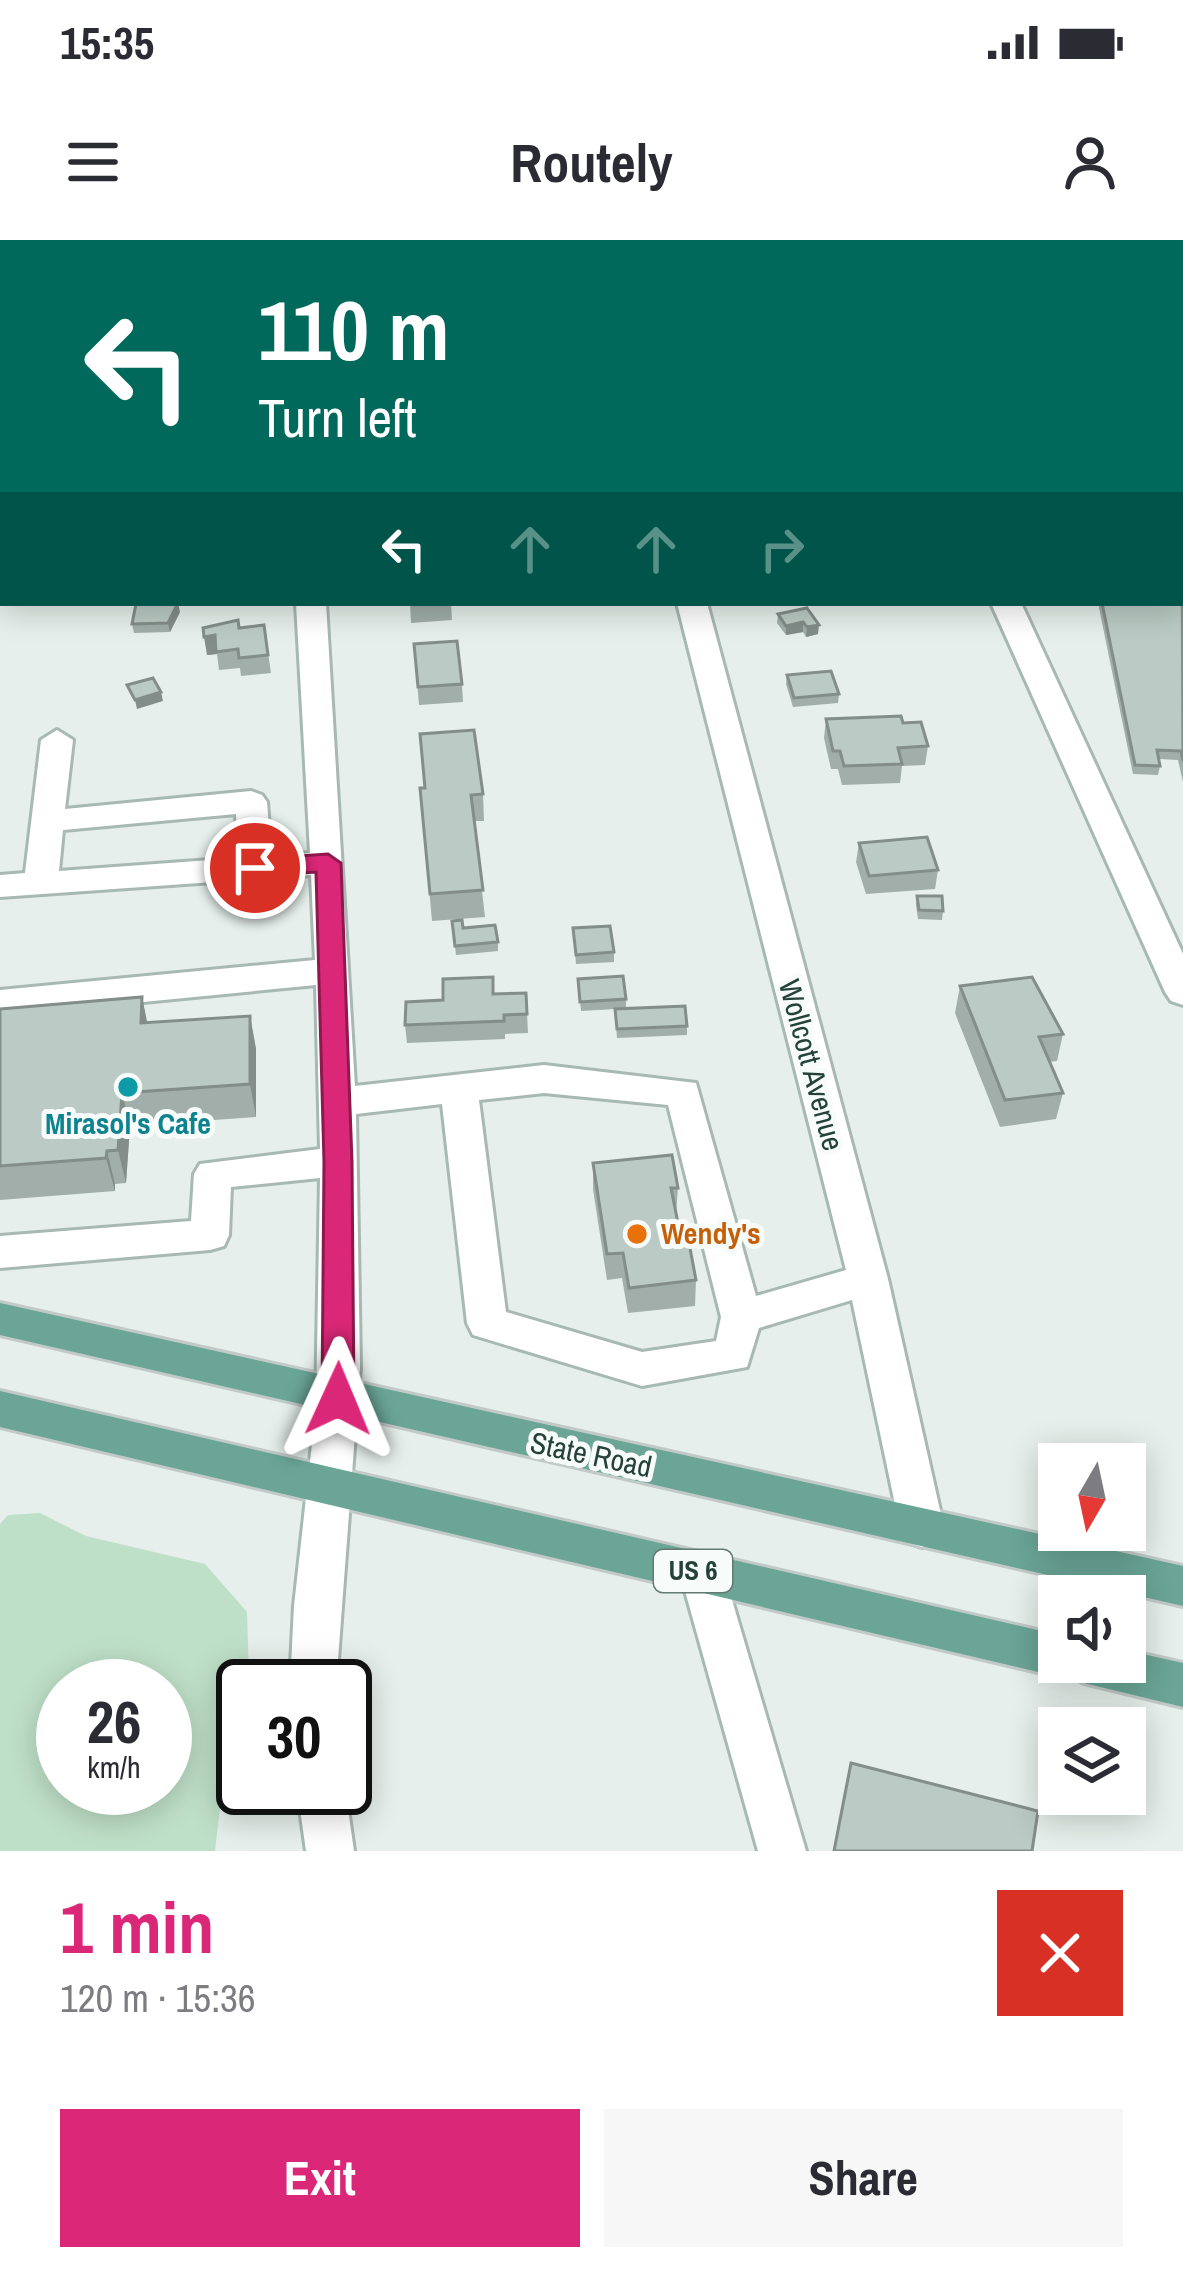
<!DOCTYPE html>
<html lang="en">
<head>
<meta charset="utf-8">
<style>
  :root { --surface:#fff; --page:#f7f7f7; --text:#2b2b33; --muted:#7c7c81; --accent:#db2777 }
  body { margin:0; font-family:"Archivo Narrow",sans-serif; background:var(--page); color:var(--text); height:100vh; display:flex; flex-direction:column; font-size:45px; white-space:nowrap }
  * { box-sizing:border-box; margin:0 }
  p { font-size:39px; color:var(--muted) }
  .icon { flex:none; width:66px; height:66px; fill:none; stroke:currentColor; stroke-width:2; stroke-linecap:round; stroke-linejoin:round }
  .map { position:relative; height:1611px; overflow:hidden }
  .side { display:flex; flex-direction:column; background:var(--surface); flex:1 }
  .side>* { flex:none }
  .guide { position:absolute; left:0px; top:0px; width:1185px; height:366px; box-shadow:0 6px 30px #0003; background:#00695c; color:#fff; overflow:hidden }
  .needle { width:78px; rotate:189deg }
  .buttons { position:absolute; left:1038px; top:1203px; display:grid; gap:24px }
  .buttons a { display:grid; place-items:center; width:108px; height:108px; border-radius:0px; background:var(--surface); box-shadow:0 6px 30px #0003; font-size:60px }
  .speed { position:absolute; left:36px; top:1419px; display:flex; gap:24px; font-size:60px; font-weight:700; text-align:center }
  .speed>* { display:grid; place-content:center; width:156px; height:156px; border-radius:50%; background:var(--surface); box-shadow:0 6px 30px #0003; line-height:1 }
  .speed small { font-size:30px; font-weight:400 }
  .speed .limit { border:6px solid #111; border-radius:18px; background:#fff; color:#111 }
  .pin { position:absolute; display:grid; place-items:center; width:102px; height:102px; color:#fff; margin:-51px; border:6px solid #fff; border-radius:50%; box-shadow:0 3px 12px #0007 }
  .me { position:absolute; width:132px; margin:-66px; rotate:1deg; stroke-linejoin:round; filter:drop-shadow(0 0 9px #0008) }
  .turn { display:flex; align-items:center; gap:42px; height:252px; padding:0 60px; font-size:54px }
  .turn .icon { width:156px; height:156px; stroke-width:2.5 }
  .turn b { display:block; font-size:84px; line-height:102px }
  .lanes { display:flex; align-items:center; height:114px; padding:0 60px; background:#0003; justify-content:center; gap:60px; direction:ltr }
  .lanes .off { opacity:.35 }
  .round { display:grid; place-items:center; flex:none; width:126px; height:126px; border-radius:0px; background:var(--page) }
  .headline { display:flex; align-items:center; justify-content:space-between; height:204px; padding:0 60px }
  h1 { font-size:72px; font-weight:800; line-height:90px; color:var(--accent) }
  .action { display:flex; gap:24px; margin-top:auto; padding:24px 60px }
  .action a { flex:1; height:138px; border-radius:0px; background:var(--accent); color:#fff; font-size:48px; font-weight:800; line-height:138px; text-align:center }
  .action a+a { background:var(--page); color:var(--text) }
  .status { display:flex; justify-content:space-between; align-items:center; height:84px; padding:0 60px; background:var(--surface); direction:ltr }
  .status svg { height:33px; fill:currentColor }
  header { display:flex; justify-content:space-between; align-items:center; height:156px; padding:0 60px; background:var(--surface); font-size:54px; font-weight:800 }
  .map>svg:first-child { display:block }
  .green { fill:#bfe0c8; fill-rule:evenodd }
  .lines { fill:none; stroke-linecap:round; stroke-linejoin:round }
  .minor-casing { stroke:#a8b8b2; stroke-width:6 }
  .major-casing { stroke:#c2cac8; stroke-width:6 }
  .minor { fill:#fff; fill-rule:evenodd }
  .major { fill:#6aa596; fill-rule:evenodd }
  .wall { fill:#a1aea9 }
  .shaded-wall { fill:#838d89 }
  .building { fill:#bbcac4; stroke:#838d89; stroke-width:3 }
  .route { fill:#db2777; stroke:#8e194d; stroke-width:3 }
  .culture-dot { fill:#0f9aa8; stroke:#f7fbf9; stroke-width:4.5 }
  .food-dot { fill:#e8710a; stroke:#f7fbf9; stroke-width:4.5 }
  .labels { text-anchor:middle; stroke-width:10; stroke-linejoin:round; paint-order:stroke }
  .shield { fill:#f7fbf9; stroke:#637a73; stroke-width:3 }
  .shield-label { font-size:27px; font-weight:bold; fill:#24423a }
  .street-label { font-size:30px; fill:#24423a; stroke:#f7fbf9 }
  .culture-label { font-size:30px; font-weight:bold; fill:#0d838f; stroke:#f7fbf9 }
  .food-label { font-size:30px; font-weight:bold; fill:#c56008; stroke:#f7fbf9; text-anchor:start }
</style>
</head>
<body>
<div class="status"><b>15:35</b><svg viewBox="0 0 49 12"><path d="M0 12V9h3v3zM5 12V6h3v6zM10 12V3h3v9zM15 12V0h3v12zM26 1h20v11H26zM47 4h2v5h-2z"/></svg></div>
<header><svg class="icon" aria-label="menu" viewBox="0 0 24 24"><path d="M4 6h16M4 12h16M4 18h16"/></svg>Routely<svg class="icon" aria-label="person" viewBox="0 0 24 24"><circle cx="12" cy="8" r="4"/><path d="M4 21q1-7 8-7t8 7"/></svg></header>
<div class="map">
<svg width="1183" height="1611" viewBox="0 0 1183 1611">
  <rect width="100%" height="100%" fill="#e6efeb"/>
  <!-- green -->
  <path class="green" d="M40,1273l46,23 119,28 42,48 2,63 -25,99 -9,77h-215v-327l8,-9zM63,1446h102v102h-102z"/>
  <g class="lines">
    <!-- minor casing -->
    <g class="minor-casing">
      <g id="minor">
        <rect x="1182" y="71" width="1" height="14"/>
        <rect x="0" y="209" width="3" height="16"/>
        <rect x="1182" y="290" width="1" height="16"/>
        <path d="M296,363h30l29,483 189,-21 152,18 60,213 90,-26 -169,-667h30l181,676 56,249 -7,14 -15,5 -15,-5 -7,-14 -48,-228 -93,28 -12,39 -105,19 -169,-51 -6,-12 -25,-219 -86,10 4,254 -24,318h-46l4,-80 22,-198 4,-230 -89,9 -2,48 -5,11 -14,4 -210,18v-32l191,-15 3,-47 6,-10 120,-15 -4,-164 -316,31v-26l315,-30 -4,-85 -311,22v-22l25,-2 16,-133 16,-10 16,10 -8,69 186,-18 11,4 5,7 4,54 39,-3zM236,574l2,44 -179,13 4,-41zM544,853l124,12 53,212 -5,24 -74,11 -136,-40 -27,-212z"/>
        <path d="M991,363h30l162,351v51l-12,-4 -6,-9z"/>
        <path d="M702,1313l16,6 6,14 82,278h-48l-78,-278 6,-14z"/>
        <path d="M297,1548h48l9,63h-48z"/>
      </g>
    </g>
    <!-- major casing -->
    <g class="major-casing">
      <g id="major">
        <path d="M0,1063l1183,263v40l-1183,-271z"/>
        <path d="M0,1151l1059,244v27h66v-12l58,13v44l-99,-24 -17,-9 -8,3 -1059,-250z"/>
      </g>
    </g>
    <!-- minor -->
    <use href="#minor" class="minor"/>
    <!-- major -->
    <use href="#major" class="major"/>
  </g>
  <!-- wall -->
  <g class="wall">
    <path d="M1036,0h147v56l-1,-53h-145z"/>
    <path d="M3,229v49l-2,1 -1,-49z"/>
    <path d="M1183,303v239l-5,-22 -19,-1 1,7 -2,9 -25,-1 -35,-171h84z"/>
    <path d="M410,363h41l1,17 -41,3z"/>
    <path d="M807,368l11,26 -12,3 -3,-5 -17,3 -9,-12 1,-9z"/>
    <path d="M180,372l-10,20 -36,1 -2,-9z"/>
    <path d="M264,385l7,48 -30,3 -1,-8 -21,2 -2,-16 -10,1 32,-27z"/>
    <path d="M414,404l48,40 1,18 -44,3z"/>
    <path d="M787,435l52,19 -1,9 -45,4 -7,-23z"/>
    <path d="M826,479l77,4 25,23 -3,19 -23,1 -2,17 -58,2 -4,-16h-7l-7,-31z"/>
    <path d="M420,548l63,6 1,27h-10l11,96 -53,4z"/>
    <path d="M859,603l79,27 -3,19 -69,5 -10,-32z"/>
    <path d="M917,656l26,15 -1,9 -24,-1 -2,-14z"/>
    <path d="M452,681l46,21v9l-42,4z"/>
    <path d="M573,688l41,24v10l-38,2z"/>
    <path d="M578,739l48,20v10l61,17v9l-70,3 -2,-29 -34,2z"/>
    <path d="M960,746l103,48 -6,27 -8,1 14,31 -7,26 -56,8 -45,-114z"/>
    <path d="M526,753l2,40 -23,1v5l-98,4 -2,-18 38,-25z"/>
    <path d="M142,757l5,26 103,-7 6,33v68l-126,9 -4,57 -11,1v7l-115,9v-191z"/>
    <path d="M593,923l85,25 -2,26 3,14 17,52 -1,26 -67,7 -6,-35 -15,2 -14,-91z"/>
  </g>
  <!-- shaded-wall -->
  <g class="shaded-wall">
    <path d="M178,363l2,9 -10,20 -2,-9z"/>
    <path d="M803,382v10l-17,3v-9z"/>
    <path d="M819,385l-1,9 -12,3 1,-10z"/>
    <path d="M215,395l2,19 -10,1 -3,-18z"/>
    <path d="M161,452l2,9 -26,8 -2,-9z"/>
    <path d="M142,757l7,34 -8,-8z"/>
    <path d="M250,776l6,33v68l-6,-33z"/>
    <path d="M122,853l8,33 -4,57 -8,-33z"/>
    <path d="M107,911l8,33v7l-9,-33z"/>
  </g>
  <!-- building -->
  <g class="building">
    <path d="M1048,0h135v25l-1,-22h-133z"/>
    <path d="M3,229v31l-3,1v-31z"/>
    <path d="M1182,303l1,218 -2,-10 -24,-1 3,16 -25,-1 -33,-162h80z"/>
    <path d="M178,363l-10,20 -36,1 4,-20z"/>
    <path d="M807,368l12,17 -12,2 -4,-5 -17,4 -8,-12z"/>
    <path d="M238,380l1,8 25,-3 4,30 -29,3 -1,-9 -22,3 -1,-17 -11,2 -1,-9z"/>
    <path d="M457,401l5,43 -44,3 -4,-43z"/>
    <path d="M831,431l8,23 -45,4 -7,-23z"/>
    <path d="M153,438l8,14 -26,8 -8,-15z"/>
    <path d="M901,476l2,7 18,-1 7,24 -30,2 4,16 -58,2 -4,-15h-7l-7,-32z"/>
    <path d="M474,490l9,64 -12,1 12,95 -53,4 -10,-106h5l-5,-54z"/>
    <path d="M927,597l11,33 -69,6 -10,-33z"/>
    <path d="M917,656h25l1,15 -24,-1z"/>
    <path d="M462,680l1,8 32,-3 3,17 -43,4 -3,-25z"/>
    <path d="M610,686l4,26 -38,3 -3,-27z"/>
    <path d="M623,736l3,23 -46,3 -2,-23z"/>
    <path d="M493,737v17l33,-1 1,21 -23,1v6l-99,4 1,-23 37,-2v-21z"/>
    <path d="M1032,737l31,57 -24,3 24,56 -58,7 -45,-114z"/>
    <path d="M142,757l-1,26 109,-7v68l-128,9 -4,57 -11,1 -1,7 -106,8v-157z"/>
    <path d="M685,766l2,20 -70,3 -2,-20z"/>
    <path d="M672,915l6,33h-7l8,40 7,-1 10,53 -67,8 -6,-35 -16,1 -14,-91z"/>
    <path d="M851,1523l187,48 -6,40h-198z"/>
  </g>
  <!-- route -->
  <path class="route" d="M328,614l13,9 11,299 2,237 -5,9 -11,4 -11,-4 -5,-9 2,-237 -8,-290 -61,4 -12,-8 12,-9z"/>
  <!-- markers -->
  <circle class="culture-dot" cx="128" cy="847" r="12"/>
  <circle class="food-dot" cx="637" cy="994" r="12"/>
  <g class="labels">
    <!-- shield labels -->
    <rect class="shield" x="654" y="1310" width="78" height="42" rx="9"/>
    <g class="shield-label">
      <text x="693" y="1340">US 6</text>
    </g>
    <!-- street labels -->
    <g class="street-label">
      <text transform="translate(811 825) rotate(75)" y="10">Wollcott Avenue</text>
      <text transform="translate(591 1215) rotate(12)" y="10">State Road</text>
    </g>
    <!-- culture labels -->
    <g class="culture-label">
      <text x="128" y="894">Mirasol's Cafe</text>
    </g>
    <!-- food labels -->
    <g class="food-label">
      <text x="661" y="1004">Wendy's</text>
    </g>
  </g>
</svg>
<div class="buttons">
<a><svg class="needle" viewBox="-14 -14 28 28"><path d="M0-13l5 13h-10z" fill="#e53935"/><path d="M0 13l5-13h-10z" fill="#7c7c81"/></svg></a>
<a><svg class="icon" aria-label="sound" viewBox="0 0 24 24"><path d="M4 9h4l5-4v14l-5-4H4zM17 9q2 3 0 6"/></svg></a>
<a><svg class="icon" aria-label="layers" viewBox="0 0 24 24"><path d="M12 4l9 5-9 5-9-5zM3 14l9 5 9-5"/></svg></a>
</div>
<div class="speed"><div>26<small>km/h</small></div><div class="limit">30</div></div>
<div class="pin" style="left:255px;top:628px;background:#d93025"><svg class="icon" aria-label="arrive" viewBox="0 0 24 24"><path d="M6 21V4h12l-3 4 3 4H6"/></svg></div>
<svg class="me" style="left:338px;top:1159px" viewBox="-20 -20 40 40"><path d="M0-17L14 15 0 8-14 15z" fill="#db2777" stroke="#fff" stroke-width="4"/></svg>
<div class="guide">
<div class="turn"><svg class="icon" aria-label="left" viewBox="0 0 24 24"><path d="M17 20v-9H6M10 6l-5 5 5 5"/></svg><div><b>110 m</b>Turn left</div></div>
<div class="lanes"><svg class="icon" aria-label="left" viewBox="0 0 24 24"><path d="M17 20v-9H6M10 6l-5 5 5 5"/></svg><svg class="icon off" aria-label="ahead" viewBox="0 0 24 24"><path d="M12 20V5M6 11l6-6 6 6"/></svg><svg class="icon off" aria-label="ahead" viewBox="0 0 24 24"><path d="M12 20V5M6 11l6-6 6 6"/></svg><svg class="icon off" aria-label="right" viewBox="0 0 24 24"><path d="M7 20v-9h11M14 6l5 5-5 5"/></svg></div>
</div>
</div>
<section class="side">
<div class="headline"><div><h1>1 min</h1><p>120 m · 15:36</p></div><a class="round" style="background:#d93025;color:#fff"><svg class="icon" aria-label="close" viewBox="0 0 24 24"><path d="M6 6l12 12M18 6L6 18"/></svg></a></div>
<div class="action"><a>Exit</a><a>Share</a></div>
</section>
</body>
</html>
